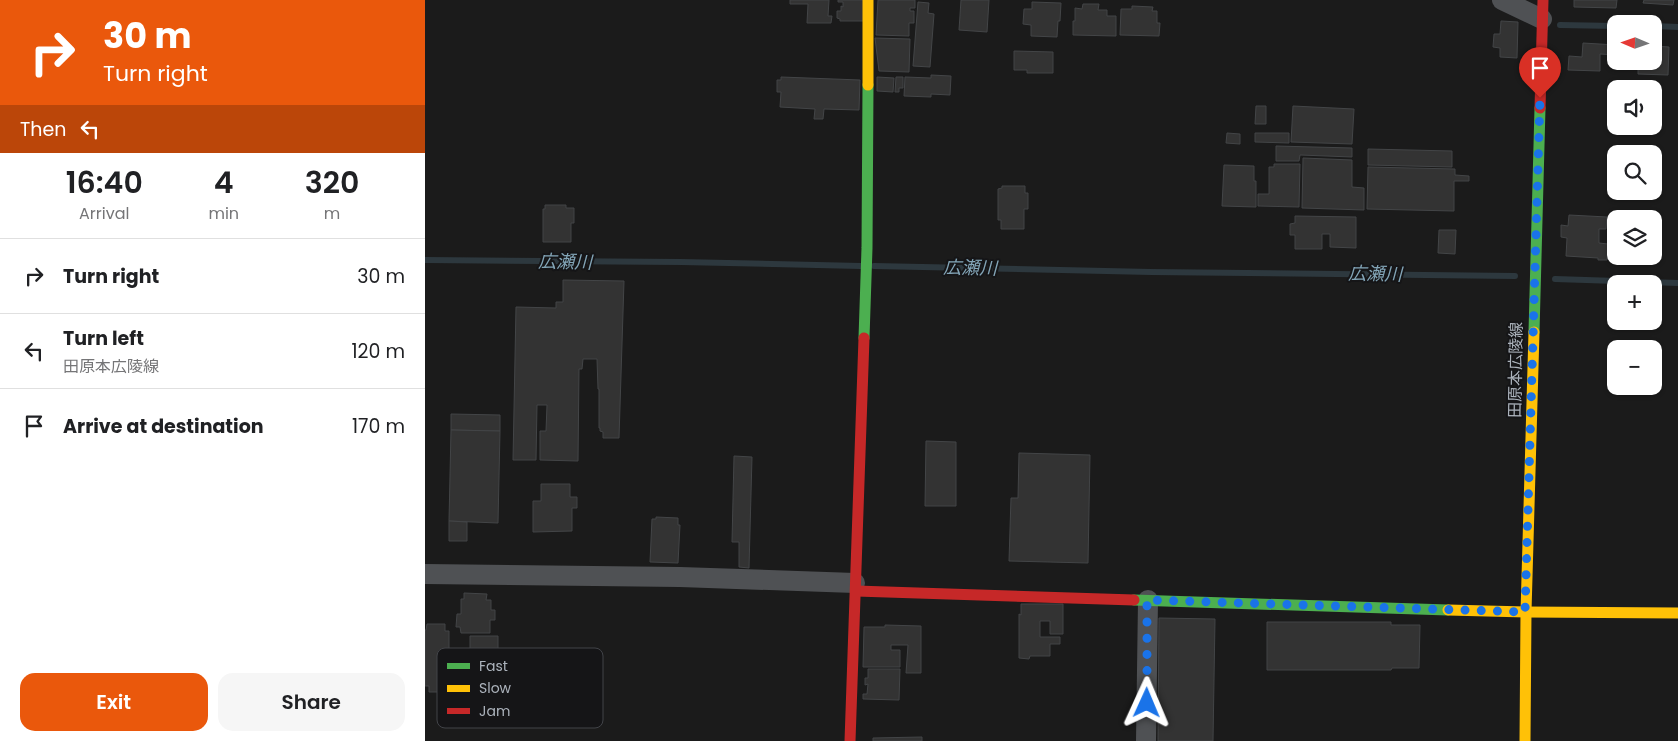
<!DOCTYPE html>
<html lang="en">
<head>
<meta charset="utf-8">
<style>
  :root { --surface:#fff; --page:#f6f6f6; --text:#202124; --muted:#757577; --line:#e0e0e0; --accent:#ea580c }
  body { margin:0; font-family:Poppins,"Noto Sans JP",sans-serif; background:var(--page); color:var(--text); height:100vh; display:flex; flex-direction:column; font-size:19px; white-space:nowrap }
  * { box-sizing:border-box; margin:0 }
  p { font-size:16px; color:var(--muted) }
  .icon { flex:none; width:28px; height:28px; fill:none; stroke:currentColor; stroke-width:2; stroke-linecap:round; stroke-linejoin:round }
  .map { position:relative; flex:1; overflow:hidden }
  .drawer { display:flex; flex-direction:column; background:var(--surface); width:425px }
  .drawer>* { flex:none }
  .banner { background:#ea580c; color:#fff; overflow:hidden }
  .needle { width:32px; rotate:272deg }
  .buttons { position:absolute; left:1182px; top:15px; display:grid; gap:10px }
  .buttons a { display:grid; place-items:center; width:55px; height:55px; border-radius:10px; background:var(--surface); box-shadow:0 1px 4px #0004; font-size:25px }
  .pin { position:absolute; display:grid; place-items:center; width:42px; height:42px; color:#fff; margin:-51px -21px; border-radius:50% 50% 50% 0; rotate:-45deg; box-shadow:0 0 5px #0007 }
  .pin .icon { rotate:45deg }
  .me { position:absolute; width:55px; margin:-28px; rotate:1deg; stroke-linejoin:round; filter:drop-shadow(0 0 4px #0008) }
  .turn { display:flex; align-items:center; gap:18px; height:105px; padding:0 20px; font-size:22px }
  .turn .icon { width:65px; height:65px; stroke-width:2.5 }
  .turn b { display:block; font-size:35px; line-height:42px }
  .then { display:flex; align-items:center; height:48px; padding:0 20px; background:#0003; gap:10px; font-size:19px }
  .eta { display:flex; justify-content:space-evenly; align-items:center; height:85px; text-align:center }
  .eta b { font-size:30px; font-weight:600; line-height:35px }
  .cta { display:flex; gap:10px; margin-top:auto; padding:10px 20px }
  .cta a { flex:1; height:58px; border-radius:15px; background:var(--accent); color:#fff; font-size:20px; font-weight:600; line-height:58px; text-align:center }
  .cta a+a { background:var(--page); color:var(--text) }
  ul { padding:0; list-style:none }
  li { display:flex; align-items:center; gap:15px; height:75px; padding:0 20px; border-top:1px solid var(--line) }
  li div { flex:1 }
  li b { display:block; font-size:19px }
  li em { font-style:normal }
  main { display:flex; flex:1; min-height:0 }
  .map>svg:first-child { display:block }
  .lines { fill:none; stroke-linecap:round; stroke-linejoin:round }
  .stream { stroke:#2d383e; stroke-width:6 }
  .building { fill:#333; stroke:#434547 }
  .street { stroke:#4f5154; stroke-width:20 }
  .fast { stroke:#4caf50; stroke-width:11 }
  .slow { stroke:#ffc107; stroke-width:11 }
  .jam { stroke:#c62828; stroke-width:11 }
  .route { stroke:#1a73e8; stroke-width:9; stroke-dasharray:0 16.2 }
  .labels { text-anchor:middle; stroke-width:4; stroke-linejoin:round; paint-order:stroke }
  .street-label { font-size:16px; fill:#acb3bc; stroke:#151517 }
  .water-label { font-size:18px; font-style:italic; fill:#83a5b7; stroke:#151517 }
  .key { fill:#151517; stroke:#424449; stroke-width:1 }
  .key-label { font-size:14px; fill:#acb3bc }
</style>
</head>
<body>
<main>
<section class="drawer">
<div class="banner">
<div class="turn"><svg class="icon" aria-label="right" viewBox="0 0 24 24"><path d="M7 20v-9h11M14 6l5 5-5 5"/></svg><div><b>30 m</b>Turn right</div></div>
<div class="then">Then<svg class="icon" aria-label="left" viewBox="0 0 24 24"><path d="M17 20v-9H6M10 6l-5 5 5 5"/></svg></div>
</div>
<div class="eta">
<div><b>16:40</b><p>Arrival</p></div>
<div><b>4</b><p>min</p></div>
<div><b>320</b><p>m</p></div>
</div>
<ul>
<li><svg class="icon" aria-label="right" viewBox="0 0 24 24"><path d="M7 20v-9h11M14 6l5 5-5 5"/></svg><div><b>Turn right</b></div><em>30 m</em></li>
<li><svg class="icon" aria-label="left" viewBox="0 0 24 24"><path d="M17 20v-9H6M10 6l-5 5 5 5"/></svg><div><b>Turn left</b><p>田原本広陵線</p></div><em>120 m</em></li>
<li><svg class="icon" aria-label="arrive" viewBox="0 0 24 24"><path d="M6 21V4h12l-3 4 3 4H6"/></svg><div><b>Arrive at destination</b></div><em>170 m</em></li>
</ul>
<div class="cta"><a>Exit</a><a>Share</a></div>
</section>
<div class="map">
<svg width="1253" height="741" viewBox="0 0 1253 741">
  <rect width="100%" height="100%" fill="#1b1b1b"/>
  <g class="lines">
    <!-- stream -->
    <g class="stream">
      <path d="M1135,25l56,1"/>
      <path d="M1229,26l24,1"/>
      <path d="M0,260l256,2 180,4"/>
      <path d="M449,266l277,6 364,4"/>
      <path d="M1130,279l123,4"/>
    </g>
  </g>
  <!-- building -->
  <g class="building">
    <path d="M365,0h39l-1,16h4l-1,7h-24l1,-19h-18z"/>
    <path d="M413,0h26v21h-24v-2l-3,-1v-7h4v-5l2,1v-5h-5z"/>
    <path d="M453,0h37v8h-5v3h4v12h-5v13l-33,-1z"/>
    <path d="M536,0h28l-2,32 -28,-2z"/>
    <path d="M1149,0h43l-1,8 -42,-1z"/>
    <path d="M1219,0h30l-1,5 -30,-2z"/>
    <path d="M493,2l11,1 -1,10 6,1 -4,53 -17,-1z"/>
    <path d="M607,2l29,1 -1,18h-2l-1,16 -26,-1v-11l-8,-1 1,-15h8z"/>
    <path d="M658,4h16l-1,6h9v6h9v20l-43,-1v-14h2v-13l7,1z"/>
    <path d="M707,6l21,1 -1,4h5v12h3l-1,13 -39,-1 1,-26h11z"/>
    <path d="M1076,21l17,1 -1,36 -17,-1v-9l-7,-1 1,-13h6z"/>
    <path d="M450,38l35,1 -1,33 -30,-1z"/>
    <path d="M1158,43l33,2v10l-16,-1v17l-32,-1 1,-14 13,1z"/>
    <path d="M1229,46l15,1 -1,28 -30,-1v-13h16z"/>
    <path d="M589,51l39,1v21h-26v-3h-13z"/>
    <path d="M506,75l20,1 -1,19 -19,-1v3l-27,-1 1,-19 26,1z"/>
    <path d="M356,77l79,3 -1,30 -35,-1 -1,10h-9l1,-10 -35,-2 1,-15h-4v-12h4z"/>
    <path d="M452,77l17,1 -1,14 -16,-1z"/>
    <path d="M471,77h7v11h-4v4h-4z"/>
    <path d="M831,106h10v18h-11z"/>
    <path d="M868,106l61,3 -2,35 -61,-2z"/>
    <path d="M802,133l13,1v10l-14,-1z"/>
    <path d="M830,133h34v10l-34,-1z"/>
    <path d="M851,146l76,2v9l-52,-2 -1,6h-23z"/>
    <path d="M943,149l84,2v16l-84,-2z"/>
    <path d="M878,158l49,2v27l12,1v22l-62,-2z"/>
    <path d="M849,164h26l-1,43 -41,-1v-12h11v-27h5z"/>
    <path d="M799,165l30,1v15h2v26l-34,-1z"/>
    <path d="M943,167l87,2v6l14,1v5h-15v30l-87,-2z"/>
    <path d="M577,186h23v7h3v16h-4v20h-23v-9h-3v-31l4,-1z"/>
    <path d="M120,205h21v3h8v15h-3v19h-28v-33h2z"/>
    <path d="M1144,215l38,2 -1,12h-7v14l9,1 -1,16h-9v-2l-32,-2 1,-18 -6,-1v-12l7,1z"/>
    <path d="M870,216l61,1v31l-26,-1v-13h-8v15h-27v-14h-5v-11l5,-1z"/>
    <path d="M1014,230h17l-1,24 -17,-1z"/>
    <path d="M138,280l61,1 -5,157h-16v-6l-3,-1v-3h-1v-39h-1l-1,-30h-14l-1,10h-3l-1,92 -38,-1v-29h6l1,-26h-10l-1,55h-23l3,-153 40,1v-6h7z"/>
    <path d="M26,414l49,1v16l-49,-1z"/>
    <path d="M26,430l49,1 -2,92 -49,-2z"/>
    <path d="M501,441l30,1v64h-31z"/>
    <path d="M594,453l71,2 -2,108 -79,-2 2,-63h7z"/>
    <path d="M309,456l18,1 -3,111 -10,-1v-25h-7z"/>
    <path d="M116,484h29v13h7v11h-5v23l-39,1v-31h8z"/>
    <path d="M231,517l22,1v7h2l-2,38 -28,-1 2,-43h4z"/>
    <path d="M24,521l18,1v19h-18z"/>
    <path d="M39,593l23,1 -1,6h5v10h4v10h-5v13h-29l-1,-6h-4l1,-13h4v-15h3z"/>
    <path d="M596,604h42v30h-13v-13h-10v16h20v7h-10v12h-20l-1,3 -10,-1v-44l2,1z"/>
    <path d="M734,618l56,1 -2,122h-55z"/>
    <path d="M842,622h124v3h29l-1,43h-27l-1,2h-124z"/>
    <path d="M2,624h18v7h4v42h-8l-2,19h-10v-6h-4v-56h1z"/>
    <path d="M460,625l36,1v47h-15l2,-28h-17v5h9v17h-37l1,-40h21z"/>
    <path d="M45,636h28v14h-3v6h-25z"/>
    <path d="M443,669h32l-1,31 -36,-1v-5h4l1,-10 -3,1v-7h3z"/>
    <path d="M497,737v4h-49v-3z"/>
  </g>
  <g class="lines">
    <!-- street -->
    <g class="street">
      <path d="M1077,0l40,19"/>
      <path d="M0,574l255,3 175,6"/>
      <path d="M721,741l2,-141"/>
    </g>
    <!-- fast -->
    <g class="fast">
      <path d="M1109,332l6,-224"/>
      <path d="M439,338l3,-90 1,-163"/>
      <path d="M709,600l314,10"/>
    </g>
    <!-- slow -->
    <g class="slow">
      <path d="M443,85v-85"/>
      <path d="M1023,610l78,2 152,1"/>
      <path d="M1100,741l1,-129 8,-280"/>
    </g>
    <!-- jam -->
    <g class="jam">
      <path d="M1115,108l3,-108"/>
      <path d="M431,591l278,9"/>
      <path d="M425,741l14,-403"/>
    </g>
  </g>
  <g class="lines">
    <!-- route -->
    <path class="route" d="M722,703v-103l378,12 15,-514"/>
  </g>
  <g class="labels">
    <!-- street labels -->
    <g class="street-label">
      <text transform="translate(1090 370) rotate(-89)" y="6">田原本広陵線</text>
    </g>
    <!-- water labels -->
    <g class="water-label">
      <text transform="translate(140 262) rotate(1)" y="6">広瀬川</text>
      <text transform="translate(545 268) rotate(1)" y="6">広瀬川</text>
      <text transform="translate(950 274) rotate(1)" y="6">広瀬川</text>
    </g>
  </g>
  <!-- legend -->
  <rect x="12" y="648" width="166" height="80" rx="8" class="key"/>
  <rect x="22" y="663" width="23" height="6" fill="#4caf50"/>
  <rect x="22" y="685" width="23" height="7" fill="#ffc107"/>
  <rect x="22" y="708" width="23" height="6" fill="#c62828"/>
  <g class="key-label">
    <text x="54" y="671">Fast</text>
    <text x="54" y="693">Slow</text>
    <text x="54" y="716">Jam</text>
  </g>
</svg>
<div class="buttons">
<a><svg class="needle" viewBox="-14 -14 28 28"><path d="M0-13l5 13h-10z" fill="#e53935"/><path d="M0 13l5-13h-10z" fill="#757577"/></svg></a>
<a><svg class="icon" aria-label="sound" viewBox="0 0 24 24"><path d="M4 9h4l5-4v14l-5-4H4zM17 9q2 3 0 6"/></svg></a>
<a><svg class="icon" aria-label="search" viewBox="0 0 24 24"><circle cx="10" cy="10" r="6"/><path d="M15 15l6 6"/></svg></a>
<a><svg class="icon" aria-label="layers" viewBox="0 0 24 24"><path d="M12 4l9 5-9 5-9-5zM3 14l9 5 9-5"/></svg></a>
<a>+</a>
<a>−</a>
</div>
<div class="pin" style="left:1115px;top:98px;background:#d93025"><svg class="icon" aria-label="arrive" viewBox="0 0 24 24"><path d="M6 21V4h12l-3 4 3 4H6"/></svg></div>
<svg class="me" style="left:722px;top:703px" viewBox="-20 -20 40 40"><path d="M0-17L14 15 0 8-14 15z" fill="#1a73e8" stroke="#fff" stroke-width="4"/></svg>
</div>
</main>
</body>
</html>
